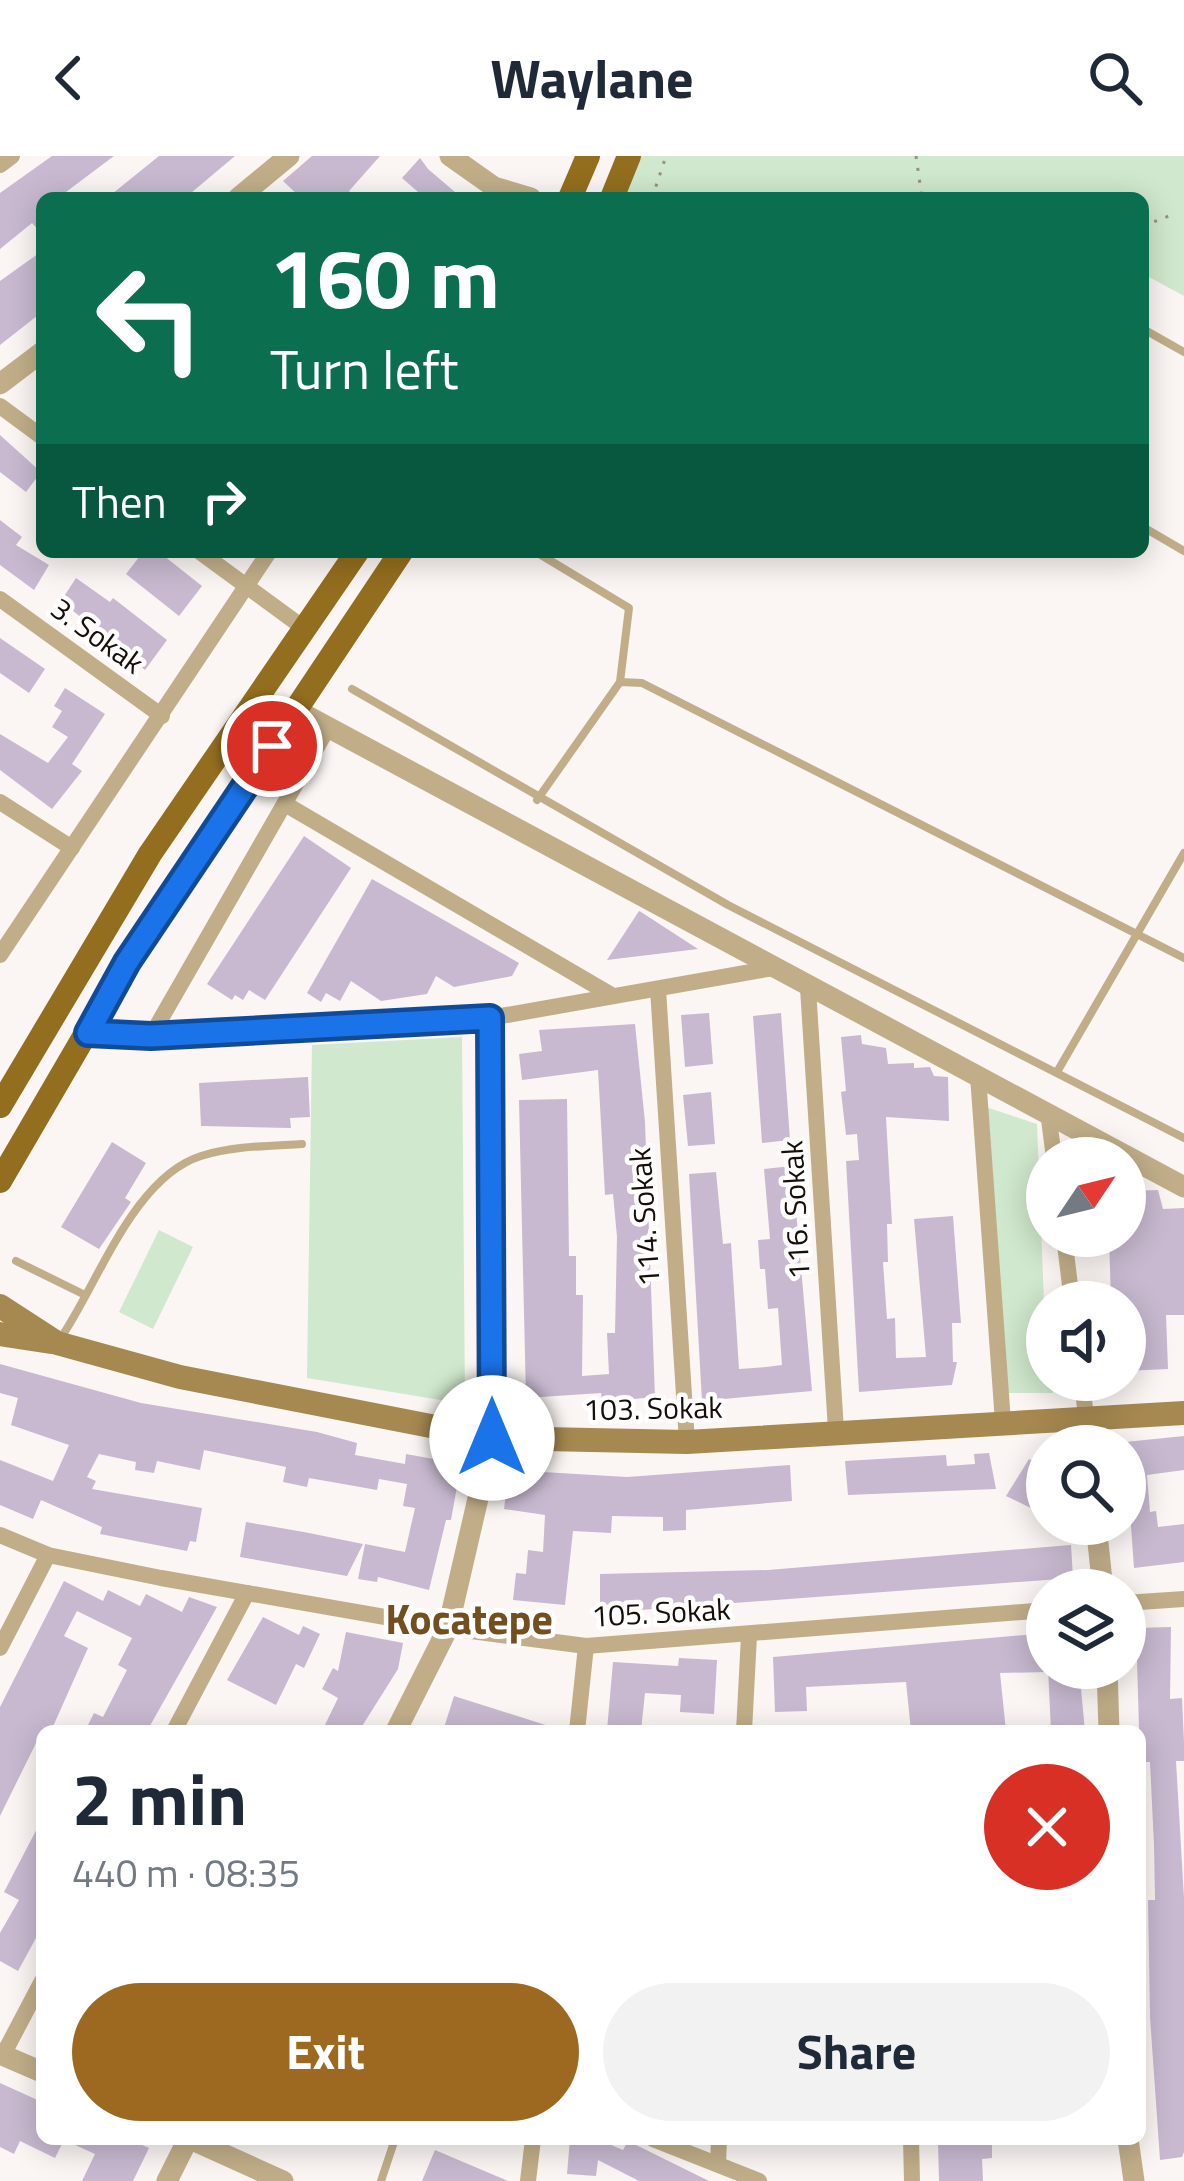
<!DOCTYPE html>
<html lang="en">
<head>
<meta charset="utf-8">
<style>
  :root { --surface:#fff; --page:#f2f2f3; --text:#1f2937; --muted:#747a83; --accent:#9d6920 }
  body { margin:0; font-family:"Titillium Web",sans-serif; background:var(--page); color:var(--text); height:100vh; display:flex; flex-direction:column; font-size:45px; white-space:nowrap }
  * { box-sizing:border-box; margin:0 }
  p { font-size:39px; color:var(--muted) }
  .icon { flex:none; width:66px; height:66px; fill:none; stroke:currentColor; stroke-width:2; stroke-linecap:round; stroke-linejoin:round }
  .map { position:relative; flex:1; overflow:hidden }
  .side { position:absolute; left:36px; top:1569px; width:1110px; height:420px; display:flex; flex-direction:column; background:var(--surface); border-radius:18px; box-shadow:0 6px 30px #0003 }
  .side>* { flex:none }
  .guide { position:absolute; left:36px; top:36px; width:1113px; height:366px; border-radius:18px; box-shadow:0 6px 30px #0003; background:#0b6e4f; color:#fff; overflow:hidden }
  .needle { width:78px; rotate:55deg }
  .tools { position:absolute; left:1026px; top:981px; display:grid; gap:24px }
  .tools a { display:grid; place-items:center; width:120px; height:120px; border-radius:50%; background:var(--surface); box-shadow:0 6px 30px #0003; font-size:60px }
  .pin { position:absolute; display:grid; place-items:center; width:102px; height:102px; color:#fff; margin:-51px; border:6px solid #fff; border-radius:50%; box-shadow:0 3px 12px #0007 }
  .me { position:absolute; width:132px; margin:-66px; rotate:0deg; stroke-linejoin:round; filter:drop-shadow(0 0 9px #0008) }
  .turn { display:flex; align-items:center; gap:42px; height:252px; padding:0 36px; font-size:54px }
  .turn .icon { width:156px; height:156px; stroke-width:2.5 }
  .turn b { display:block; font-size:84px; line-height:102px }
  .then { display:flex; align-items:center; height:114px; padding:0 36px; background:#0003; gap:24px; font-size:45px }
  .round { display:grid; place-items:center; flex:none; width:126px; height:126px; border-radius:63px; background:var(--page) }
  .overview { display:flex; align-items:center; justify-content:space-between; height:204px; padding:0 36px }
  h1 { font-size:72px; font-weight:700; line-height:90px }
  .action { display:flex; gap:24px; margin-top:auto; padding:24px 36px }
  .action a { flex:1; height:138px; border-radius:72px; background:var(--accent); color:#fff; font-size:48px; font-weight:700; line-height:138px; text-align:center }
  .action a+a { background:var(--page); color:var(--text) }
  header { display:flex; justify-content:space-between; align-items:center; height:156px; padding:0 36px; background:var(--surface); font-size:54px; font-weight:700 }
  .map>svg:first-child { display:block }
  .green { fill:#d0e8cd }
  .building { fill:#c8b9d0 }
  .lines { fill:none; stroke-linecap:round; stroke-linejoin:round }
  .path { stroke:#96908b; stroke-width:3; stroke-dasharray:3 9; stroke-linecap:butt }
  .service { stroke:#c1ae89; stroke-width:8 }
  .minor { stroke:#c1ae89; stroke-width:16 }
  .tertiary { stroke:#c1ae89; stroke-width:21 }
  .secondary { stroke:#a68950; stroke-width:24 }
  .primary { stroke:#936e1e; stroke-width:24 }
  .route-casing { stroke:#114b97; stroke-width:30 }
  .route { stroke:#1a73e8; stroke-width:21 }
  .labels { text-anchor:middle; stroke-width:9; stroke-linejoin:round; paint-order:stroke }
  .street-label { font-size:30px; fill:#160e08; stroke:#fff }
  .district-label { font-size:42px; font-weight:bold; fill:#734e1e; stroke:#fff }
</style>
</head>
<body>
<header><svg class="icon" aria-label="back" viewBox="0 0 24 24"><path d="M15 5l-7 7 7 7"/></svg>Waylane<svg class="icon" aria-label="search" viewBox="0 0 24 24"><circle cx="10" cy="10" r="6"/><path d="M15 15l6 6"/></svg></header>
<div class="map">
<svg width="1184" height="2025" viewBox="0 0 1184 2025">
  <rect width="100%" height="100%" fill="#fbf6f3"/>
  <!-- green -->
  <g class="green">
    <path d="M630,0h554v140l-37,-20 -4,7v-85h-528z"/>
    <path d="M462,881l3,367 -158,-26 5,-333z"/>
    <path d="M980,949l57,19 10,256h5l1,13h-48z"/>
    <path d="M159,1074l34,17 -40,82 -34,-17z"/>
  </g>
  <!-- building -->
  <g class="building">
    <path d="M52,0h62l-56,42h-16v36l-10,-11 -32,26v-56z"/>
    <path d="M159,0h76l-50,42h-78z"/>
    <path d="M312,0h68l-31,35 8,7h-56l-18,-17z"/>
    <path d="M420,2l8,11 34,29h-37l-23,-20z"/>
    <path d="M42,95v61l-42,33v-64z"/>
    <path d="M0,279l41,37 -15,20 -26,-20z"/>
    <path d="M0,364l22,17 -6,8 33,20 -15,25 -34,-25z"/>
    <path d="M143,396h16l43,34 -23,30 -53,-42z"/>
    <path d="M76,422l34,24 3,-4 54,42 -22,30 -84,-69z"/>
    <path d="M0,482l45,31 -16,24 -29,-20z"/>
    <path d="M65,532l40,26 -33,50 10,7 -30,38 -52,-39v-36l48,29 20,-26 -16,-10 10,-16 -8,-5z"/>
    <path d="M304,680l47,32 -86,132 -16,-10 -6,10 -8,-5 -3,5 -25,-16z"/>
    <path d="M372,723l147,84 -7,13 -58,11 -18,-11 -9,18 -46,7 -30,-20 -11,20 -14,-8 -5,9 -14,-9z"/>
    <path d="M639,755l2,1 57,37 -91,11z"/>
    <path d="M709,857l4,51 -28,3 -4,-52z"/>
    <path d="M781,857l9,127 -28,3 -9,-127z"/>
    <path d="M635,868l10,98 10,275 -53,5 -1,-9 -75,5 -7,-298 48,-1 2,157h7v39h7l-1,81 27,-2 -2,-41h8l2,-96 -4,-43 -8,1 -7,-125 -76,10 -3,-26 23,-3 -3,-21z"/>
    <path d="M861,879l1,9 24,4 2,16 26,-1v5l16,-1 4,9 14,1 1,44 -63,-4 6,107h-5l1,38h-5l4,57 8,-1 1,40 30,-1 -12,-138 39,-3 8,107h-9l1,39h4l-5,23 -93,7 -13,-231 13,-1 -2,-26 -11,1 -5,-43 5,-1 -5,-54z"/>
    <path d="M308,921l2,40 -20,1 1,10 -90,-2 -2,-43z"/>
    <path d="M711,936l4,52 -27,2 -5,-51z"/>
    <path d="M112,986l34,21 -21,35 6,4 -32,47 -38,-22z"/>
    <path d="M792,1010l20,225 -110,10 -13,-227 27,-2 7,72 8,-1 8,126 27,-2 16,-2 -4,-57 -10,1 -3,-40h-5l-2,-29 12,-1 -6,-70z"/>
    <path d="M1158,1034l5,19 21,-1v107h-18l2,54 -43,2v-69h-14l-2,-66h16v-45z"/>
    <path d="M0,1208l141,39 176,29 40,11 -2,12 50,9 1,-10 55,10 -10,56h-5l-17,70 -51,-13 -1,5 -19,-3 7,-35 40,8 10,-44 -12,-2 4,-22 -28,-5 -2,11 -68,-12 -2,9 -24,-5 3,-15 -82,-17 -4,20 -43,-9 -3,12 -19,-3 1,-8 -37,-8 -12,23 9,4 -4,8 110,19 -6,34 -6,-1 -3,10 -87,-17 2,-7 -61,-27 -8,19 -33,-14v-45l53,21 16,-36 -58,-20 7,-27 -18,-5z"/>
    <path d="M1184,1280v34l-37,5 3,37 6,-1 2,16 26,-3v38l-50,6 -9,-126z"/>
    <path d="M989,1297l7,36 -148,6 -3,-34 101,-6 1,11 28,-2 -1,-10z"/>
    <path d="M1029,1303l18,9 -4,46 -37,-18z"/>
    <path d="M790,1309l2,36 -106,9v20l-23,1v-14l-51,-1 -1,17 -38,-2 -8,74 -52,-5 3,-27 10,1 2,-24 15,2 2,-37 -41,-6 5,-39 118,7z"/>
    <path d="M246,1366l58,10 59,12 -16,32 -107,-19z"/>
    <path d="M1071,1389l2,33 -473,35v-39l168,-4z"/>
    <path d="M64,1425l39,20 5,-11 32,16 6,-12 36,18 7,-15 28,10 -70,124h-62l9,-18 9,4 24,-47 -9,-5 14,-27 -55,-27 -13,25 24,12 -37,83h-9l-42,85v-109z"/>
    <path d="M263,1461l36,18 4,-9 17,8 -16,34 -8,-4 -20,41 -49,-25z"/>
    <path d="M1171,1471l-1,72 12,-1 2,45v18h-8l8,137v254l-2,5 -22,3 -10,-143 -2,-117h7l-1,-55 -4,-83h-10l-4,-134z"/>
    <path d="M346,1476l57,11 -5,26 -39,62h-37l16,-33 -16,-9 11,-21 5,3z"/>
    <path d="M1047,1477v39l-47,1 6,58h-95l-5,-49 -100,5 1,24 -32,1 -2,-55z"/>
    <path d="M679,1502l38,2 -3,54 -34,-2 1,-17 -36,-2 -4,38 -34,-1 6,-68 65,4z"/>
    <path d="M1048,1512h31l6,63h-34z"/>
    <path d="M454,1540l101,32v3h-112z"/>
    <path d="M42,1663v108l-24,44 -18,-10v-28l19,-33 -15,-8z"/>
    <path d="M0,1927l42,19v37h86l21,9 -16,33h-51l13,-27 -31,-14 -9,18 -35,-17 -6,13 -14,-7z"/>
    <path d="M570,1983h27l26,11 5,-9 81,40h-70l-41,-21 -2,16 -29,-2z"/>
    <path d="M992,1986v16l-10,1 1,22h-44l-1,-38z"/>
    <path d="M435,1994l73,31h-86z"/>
  </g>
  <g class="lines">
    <!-- path -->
    <g class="path">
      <path d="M916,0l6,42"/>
      <path d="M652,42l14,-42"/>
      <path d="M1143,70l31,-12"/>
    </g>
    <!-- service -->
    <g class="service">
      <path d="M1145,174l39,22"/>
      <path d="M1143,371l41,24"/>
      <path d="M536,396l93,56 -9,74"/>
      <path d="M352,533l376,216 456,233"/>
      <path d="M537,644l83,-118 22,1 542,275"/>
      <path d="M1057,916l127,-219"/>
      <path d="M16,1105l69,34"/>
      <path d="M62,1180c36,-53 72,-159 139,-180 32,-10 67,-10 101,-12"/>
      <path d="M381,2025l14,-42"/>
    </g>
    <!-- minor -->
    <g class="minor">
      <path d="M0,9l12,-9"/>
      <path d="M0,250l42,31"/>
      <path d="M200,396l105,77"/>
      <path d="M0,443l162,117"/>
      <path d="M0,646l72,46"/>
      <path d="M285,648l328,192"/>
      <path d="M0,799l269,-403"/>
      <path d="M808,832l28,442"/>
      <path d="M658,833l29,453"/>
      <path d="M490,862l2,420"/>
      <path d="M88,877l63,3 339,-18 283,-50"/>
      <path d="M151,880l178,-310"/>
      <path d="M978,920l25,346"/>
      <path d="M1048,956l6,46"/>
      <path d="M1064,1080l8,66"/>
      <path d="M1082,1224l4,38"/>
      <path d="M0,1379l48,20 113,23 287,50 138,18 461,-36"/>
      <path d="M1125,1447l59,-4"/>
      <path d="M0,1492l48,-93"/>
      <path d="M174,1575l73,-138"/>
      <path d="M577,1575l9,-85"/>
      <path d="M744,1575l5,-95"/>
      <path d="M3,1899l39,-74"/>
      <path d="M653,1983l106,42"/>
      <path d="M911,1983l1,42"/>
      <path d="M718,2008l1,-25"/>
      <path d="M528,2025l5,-42"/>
    </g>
    <!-- tertiary -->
    <g class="tertiary">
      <path d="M450,0l44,31 37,11"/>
      <path d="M238,42l51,-42"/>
      <path d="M0,228l42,-32"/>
      <path d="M296,554l888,477"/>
      <path d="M1086,1262l3,28"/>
      <path d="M1096,1368l7,66"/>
      <path d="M1107,1512l2,63"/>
      <path d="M396,1575l52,-103 44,-190"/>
      <path d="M0,1898l42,18"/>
      <path d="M190,1983l93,42"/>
      <path d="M1128,1983l6,42"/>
      <path d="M167,2025l21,-42"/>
    </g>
    <!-- secondary -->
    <g class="secondary">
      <path d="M0,1150l57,37 123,34 312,61 195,4 497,-29"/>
      <path d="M0,1178l51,8"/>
    </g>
    <!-- primary -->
    <g class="primary">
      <path d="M570,42l18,-42"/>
      <path d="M612,42l17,-42"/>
      <path d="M0,950l150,-252 207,-302"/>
      <path d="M0,1025l127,-218 274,-411"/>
    </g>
  </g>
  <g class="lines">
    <!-- route casing -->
    <g class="route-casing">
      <path id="route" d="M272,590l-145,216 -39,71 63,3 339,-18 2,420"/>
    </g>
    <!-- route -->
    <use href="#route" class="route"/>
  </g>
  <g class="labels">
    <!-- street labels -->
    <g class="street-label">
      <text transform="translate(97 480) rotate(36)" y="10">3. Sokak</text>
      <text transform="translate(796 1054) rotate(-93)" y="10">116. Sokak</text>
      <text transform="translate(645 1061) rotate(-94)" y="10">114. Sokak</text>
      <text transform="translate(653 1253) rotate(-1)" y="10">103. Sokak</text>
      <text transform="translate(661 1457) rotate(-3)" y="10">105. Sokak</text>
    </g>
    <!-- district labels -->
    <g class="district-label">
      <text x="469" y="1478">Kocatepe</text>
    </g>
  </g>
</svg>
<div class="tools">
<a><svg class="needle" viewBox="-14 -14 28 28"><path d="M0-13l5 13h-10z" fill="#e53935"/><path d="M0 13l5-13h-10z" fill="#747a83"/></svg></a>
<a><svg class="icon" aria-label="sound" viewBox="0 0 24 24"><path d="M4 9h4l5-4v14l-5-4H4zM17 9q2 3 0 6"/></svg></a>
<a><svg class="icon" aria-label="search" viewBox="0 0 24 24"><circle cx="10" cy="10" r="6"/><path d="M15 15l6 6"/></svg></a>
<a><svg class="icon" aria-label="layers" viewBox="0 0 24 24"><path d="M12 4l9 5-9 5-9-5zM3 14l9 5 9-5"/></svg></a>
</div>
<div class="pin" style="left:272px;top:590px;background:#d93025"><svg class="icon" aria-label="arrive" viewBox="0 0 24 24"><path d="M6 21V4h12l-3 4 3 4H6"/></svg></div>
<svg class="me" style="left:492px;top:1282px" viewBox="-20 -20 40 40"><circle r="19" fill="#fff"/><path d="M0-13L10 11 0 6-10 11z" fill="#1a73e8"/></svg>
<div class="guide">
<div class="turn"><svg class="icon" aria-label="left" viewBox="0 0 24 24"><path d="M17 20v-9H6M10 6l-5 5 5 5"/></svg><div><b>160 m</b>Turn left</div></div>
<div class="then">Then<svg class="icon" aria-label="right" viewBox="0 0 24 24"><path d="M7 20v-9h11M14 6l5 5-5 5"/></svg></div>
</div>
<section class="side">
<div class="overview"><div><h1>2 min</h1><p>440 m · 08:35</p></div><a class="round" style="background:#d93025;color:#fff"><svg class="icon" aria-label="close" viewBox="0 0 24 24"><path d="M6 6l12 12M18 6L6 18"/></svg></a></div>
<div class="action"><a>Exit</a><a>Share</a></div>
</section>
</div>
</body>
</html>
